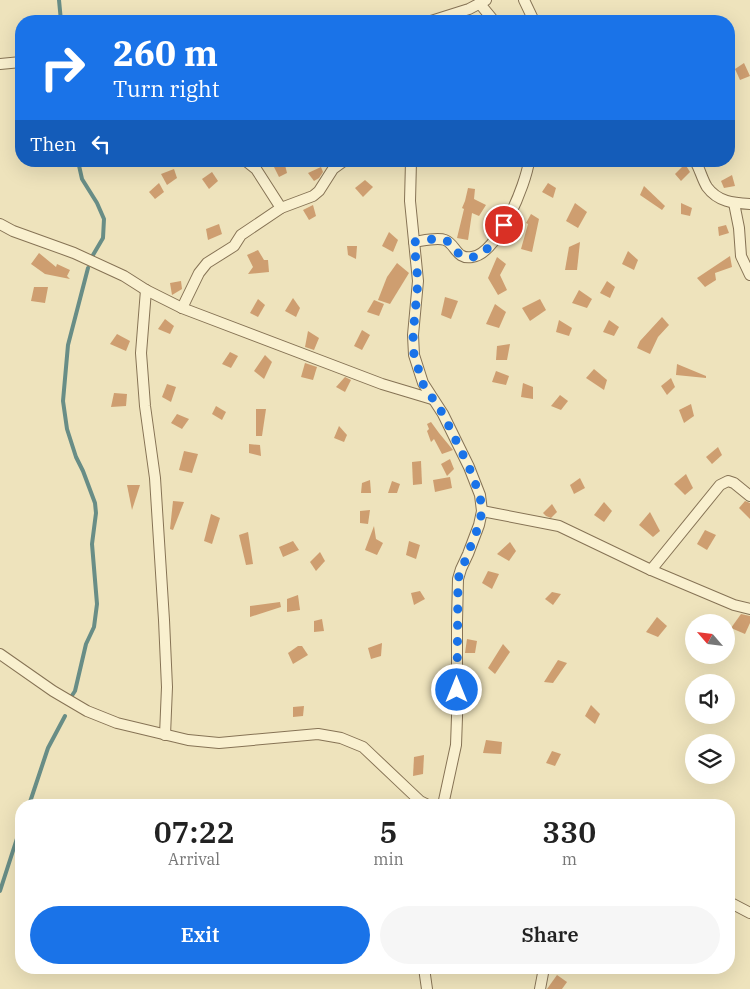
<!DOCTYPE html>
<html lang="en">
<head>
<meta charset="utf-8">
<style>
  :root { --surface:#fff; --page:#f6f6f6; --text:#222; --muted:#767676; --accent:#1a73e8 }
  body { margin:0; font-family:"IBM Plex Serif",serif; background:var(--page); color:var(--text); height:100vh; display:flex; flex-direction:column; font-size:19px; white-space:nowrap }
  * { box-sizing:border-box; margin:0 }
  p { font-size:16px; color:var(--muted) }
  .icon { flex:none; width:28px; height:28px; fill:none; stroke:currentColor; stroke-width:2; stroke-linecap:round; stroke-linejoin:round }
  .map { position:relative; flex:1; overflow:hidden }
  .details { position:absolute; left:15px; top:799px; width:720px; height:175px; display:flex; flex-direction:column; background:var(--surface); border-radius:20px; box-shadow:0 5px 20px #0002 }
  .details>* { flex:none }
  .guide { position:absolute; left:15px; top:15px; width:720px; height:152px; border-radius:20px; box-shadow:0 5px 20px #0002; background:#1a73e8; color:#fff; overflow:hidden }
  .needle { width:32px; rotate:298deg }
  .tools { position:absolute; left:685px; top:614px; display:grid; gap:10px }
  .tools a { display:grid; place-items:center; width:50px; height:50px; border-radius:50%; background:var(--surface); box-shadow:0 5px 20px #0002; font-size:25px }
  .pin { position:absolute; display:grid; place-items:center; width:42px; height:42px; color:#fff; margin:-21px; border:2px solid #fff; border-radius:50%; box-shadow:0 1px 5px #0007 }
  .me { position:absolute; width:55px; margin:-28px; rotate:0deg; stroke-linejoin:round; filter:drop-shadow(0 0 4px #0008) }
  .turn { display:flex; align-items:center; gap:18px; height:105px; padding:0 15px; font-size:22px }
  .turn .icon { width:65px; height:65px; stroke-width:2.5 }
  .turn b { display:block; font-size:35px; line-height:42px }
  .then { display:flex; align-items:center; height:48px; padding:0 15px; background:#0003; gap:10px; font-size:19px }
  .eta { display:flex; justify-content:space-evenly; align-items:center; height:85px; text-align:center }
  .eta b { font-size:30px; font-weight:600; line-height:35px }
  .button { display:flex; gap:10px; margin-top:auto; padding:10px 15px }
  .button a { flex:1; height:58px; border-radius:30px; background:var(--accent); color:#fff; font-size:20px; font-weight:600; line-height:58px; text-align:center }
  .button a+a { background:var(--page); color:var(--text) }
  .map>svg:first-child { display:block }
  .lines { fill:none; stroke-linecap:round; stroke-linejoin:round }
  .stream { stroke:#688d86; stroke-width:4 }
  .building { fill:#ce9e70 }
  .minor-casing { stroke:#867355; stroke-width:12 }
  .minor { stroke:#f9f0cf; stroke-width:10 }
  .route { stroke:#1a73e8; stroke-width:9; stroke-dasharray:0 16.2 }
</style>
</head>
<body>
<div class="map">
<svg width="750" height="989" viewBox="0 0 750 989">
  <rect width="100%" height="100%" fill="#eee3bc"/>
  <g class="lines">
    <!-- stream -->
    <g class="stream">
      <path d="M59,0l2,21"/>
      <path d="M78,161l4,18 15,24 7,16 -1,19 -10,17"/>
      <path d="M71,697l4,-6 11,-47 8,-17 3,-23 -5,-60 4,-31 -1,-10 -12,-32 -7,-14 -9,-28 -4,-28 5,-56 20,-77"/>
      <path d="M29,805l19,-57 17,-32"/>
      <path d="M0,891l21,-65"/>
    </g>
  </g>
  <!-- building -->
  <g class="building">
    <path d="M744,63l6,13 -10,4 -5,-11z"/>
    <path d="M271,161h13l3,12 -8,4z"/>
    <path d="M685,164l5,8 -9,9 -6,-7z"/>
    <path d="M321,167l2,5 -4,6 -5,3 -6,-8z"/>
    <path d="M174,169l3,9 -10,7 -6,-11z"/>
    <path d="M212,172l6,9 -9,8 -7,-10z"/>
    <path d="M732,175l3,11 -11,2 -3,-7z"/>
    <path d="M365,180l8,7 -10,10 -8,-9z"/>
    <path d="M159,183l5,9 -9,7 -6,-7z"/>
    <path d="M548,183l8,5 -3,10 -11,-6z"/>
    <path d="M644,186l21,20 -3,4 -22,-15z"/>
    <path d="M468,188l7,1 -1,10 12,6 -7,11 -7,-3 -4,27 -11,-2 7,-29 -2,-1 3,-7z"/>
    <path d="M575,203l12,9 -9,16 -12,-7z"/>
    <path d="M681,203l11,5 -2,8 -9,-2z"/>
    <path d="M313,205l3,11 -7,4 -6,-10z"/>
    <path d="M531,214l8,5 -7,33 -11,-3 7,-25 -2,-1z"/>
    <path d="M219,224l3,10 -14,6 -2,-11z"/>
    <path d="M726,225l3,8 -10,3 -1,-9z"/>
    <path d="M389,232l9,8 -5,12 -11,-6z"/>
    <path d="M580,242l-3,28h-12l4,-23z"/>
    <path d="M347,246h10l-1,13 -8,-4z"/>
    <path d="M258,250l6,10h4l1,12 -21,2 5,-7 -6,-12z"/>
    <path d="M628,251l10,9 -4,10 -12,-6z"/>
    <path d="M39,253l17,14 1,-3 13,6 -3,6 3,3 -25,-5 -14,-10z"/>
    <path d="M730,256l2,11 -17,6 1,7 -11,7 -8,-9z"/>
    <path d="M497,257l9,7 -6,11 7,15 -9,5 -10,-17z"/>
    <path d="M397,263l12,10 -19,31 -12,-4 9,-23z"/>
    <path d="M181,281l1,8 -10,6 -2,-12z"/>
    <path d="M607,281l8,6 -5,11 -10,-5z"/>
    <path d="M34,287h14l-3,16 -14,-2z"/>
    <path d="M579,290l13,9 -5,9 -15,-5z"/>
    <path d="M445,297l13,4 -7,18 -10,-4z"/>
    <path d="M293,298l7,10 -4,9 -11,-6z"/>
    <path d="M258,299l7,6 -7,12 -8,-4z"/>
    <path d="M540,299l6,11 -16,11 -8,-13z"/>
    <path d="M374,300l10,4 -5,12 -12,-4z"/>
    <path d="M495,304l11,8 -7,16 -13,-4z"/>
    <path d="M662,317l7,8 -11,12 -8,17 -13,-6 3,-7z"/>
    <path d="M165,319l9,7 -4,8 -12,-5z"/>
    <path d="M559,320l13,8 -3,8 -13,-4z"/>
    <path d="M609,320l10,7 -5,9 -11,-4z"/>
    <path d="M362,330l8,5 -8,15 -8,-4z"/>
    <path d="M308,331l11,7 -5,12 -9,-3z"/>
    <path d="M117,334l13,7 -4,10 -16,-7z"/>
    <path d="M510,344l-3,16h-11l1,-14z"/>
    <path d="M230,352l8,4 -7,12 -9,-4z"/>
    <path d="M265,355l7,7 -8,17 -10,-8z"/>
    <path d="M305,363l12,4 -4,13 -12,-3z"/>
    <path d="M677,364l29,12v2l-30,-3z"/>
    <path d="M594,369l13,11 -3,10 -18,-12z"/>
    <path d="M496,371l13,5 -3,9 -14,-3z"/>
    <path d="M345,377l6,3 -6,12 -9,-5z"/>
    <path d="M671,378l4,9 -8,8 -6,-9z"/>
    <path d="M523,383l10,4v12l-12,-2z"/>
    <path d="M167,384l9,3 -5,15 -9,-5z"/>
    <path d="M114,393l13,1 -1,12 -15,1z"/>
    <path d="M560,395l8,6 -7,9 -10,-4z"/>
    <path d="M691,404l3,12 -10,7 -5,-13z"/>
    <path d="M216,406l10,6 -4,8 -10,-6z"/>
    <path d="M256,409h10l-4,27h-6z"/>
    <path d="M177,414l12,5 -7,10 -11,-6z"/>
    <path d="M431,422l8,11 14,17 -11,4 -8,-15 -3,3 -4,-11 2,-2 -2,-5z"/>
    <path d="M339,426l8,9 -3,7 -10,-4z"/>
    <path d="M249,444l11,1 1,11 -12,-3z"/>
    <path d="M718,447l4,8 -10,9 -6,-7z"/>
    <path d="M184,451l14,3 -6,19 -13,-3z"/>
    <path d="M450,459l4,10 -7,7 -6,-12z"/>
    <path d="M421,461l1,23 -9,1 -1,-23z"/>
    <path d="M686,474l7,14 -8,7 -11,-11z"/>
    <path d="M450,477l2,11 -17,4 -2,-12z"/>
    <path d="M580,478l5,10 -11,6 -4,-9z"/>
    <path d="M370,480l1,13h-10l1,-10z"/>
    <path d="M392,481l8,3 -3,9h-9z"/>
    <path d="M127,485h13l-8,25z"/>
    <path d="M173,501l11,1 -11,28 -3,-1z"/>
    <path d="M745,501l5,2v16l-11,-11z"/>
    <path d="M604,502l8,9 -8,11 -10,-7z"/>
    <path d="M552,504l5,8 -6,6 -5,-2 -3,-3z"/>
    <path d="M370,510l-2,14 -8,-1v-12z"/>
    <path d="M650,512l10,19 -7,6 -14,-12z"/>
    <path d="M211,514l9,4 -8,26 -8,-3z"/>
    <path d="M374,526l2,13 7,4 -6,12 -12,-5z"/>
    <path d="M705,530l11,5 -9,15 -10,-6z"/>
    <path d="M248,532l5,32 -7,1 -7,-30z"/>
    <path d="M293,541l6,9 -16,7 -4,-10z"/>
    <path d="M409,541l11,4 -4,14 -10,-4z"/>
    <path d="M510,542l6,9 -7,10 -12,-7z"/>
    <path d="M320,552l5,9 -9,10 -6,-9z"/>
    <path d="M488,571l11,3 -7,15 -10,-6z"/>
    <path d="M420,591l5,8 -11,6 -3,-12z"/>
    <path d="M552,592l9,2 -8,11 -8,-6z"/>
    <path d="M298,595l2,15 -13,2v-13z"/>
    <path d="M280,602l1,5 -31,10v-11z"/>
    <path d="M741,614l9,2v7l-5,11 -14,-6z"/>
    <path d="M657,617l10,9 -9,11 -12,-5z"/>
    <path d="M322,619l2,12 -10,1v-11z"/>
    <path d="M467,639l10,2 -2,12h-10z"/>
    <path d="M382,643l-1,13 -10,3 -3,-11z"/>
    <path d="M503,644l7,8 -15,22 -7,-6z"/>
    <path d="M298,646h4l6,9 -15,9 -5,-11z"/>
    <path d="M558,660l9,3 -14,20 -9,-1z"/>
    <path d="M591,705l9,9 -5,10 -10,-8z"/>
    <path d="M304,706l-1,10 -10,1v-10z"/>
    <path d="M486,740l16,2 -1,12 -18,-1z"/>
    <path d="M552,751l9,3 -6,12 -9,-3z"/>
    <path d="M424,755l-1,19 -10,2 1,-19z"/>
    <path d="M557,975l10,7 -5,7h-15z"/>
  </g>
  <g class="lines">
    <!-- minor casing -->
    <g class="minor-casing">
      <g id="minor">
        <path d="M524,0l10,21"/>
        <path d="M480,4l14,17"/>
        <path d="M431,21l38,-12 17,-9"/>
        <path d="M0,64l21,-2"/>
        <path d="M246,161l10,8 25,39"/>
        <path d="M411,161l-1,40 8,80 -5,54 1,20 9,28 20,31 26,53 11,28 2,16 -3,14 -11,29 -7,15 -3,10 -1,42v96l-1,28 -13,60"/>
        <path d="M695,161c5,8 7,18 12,26 11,15 26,16 43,17"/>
        <path d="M734,203l5,25 2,28 9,19"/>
        <path d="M0,224l13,7 61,22 50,23 22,14 36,18 200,76 50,15"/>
        <path d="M414,242c8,-1 23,-5 31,-2 11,4 11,20 27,17 26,-3 54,-73 57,-96"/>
        <path d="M146,290l-5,63 4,53 10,72 9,142 3,67 -2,48"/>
        <path d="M182,308l17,-35 8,-10 27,-17 7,-11 40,-27 32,-12 6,-5 14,-22 11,-8"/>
        <path d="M482,511l77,15 92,44 83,35 16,4"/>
        <path d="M651,570l69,-85 8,-4 6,2 16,13"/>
        <path d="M0,654l53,37 34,20 30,12 71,17 31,3 99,-9 23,4 22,9 57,54 8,4"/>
        <path d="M729,902l21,11"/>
        <path d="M424,968l3,21"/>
        <path d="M540,989l4,-21"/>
      </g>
    </g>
    <!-- minor -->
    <use href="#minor" class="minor"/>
  </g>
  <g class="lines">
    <!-- route -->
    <path class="route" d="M457,690l1,-111 21,-54 3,-14 -2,-15 -11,-29 -26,-53 -20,-30 -9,-29 -1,-20 5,-54 -4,-39c8,-1 23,-5 31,-2 7,3 7,9 13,13 20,15 38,-13 46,-28"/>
  </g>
</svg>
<div class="tools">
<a><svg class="needle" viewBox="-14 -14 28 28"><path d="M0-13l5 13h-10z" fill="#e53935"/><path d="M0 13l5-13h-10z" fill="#767676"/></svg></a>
<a><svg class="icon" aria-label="sound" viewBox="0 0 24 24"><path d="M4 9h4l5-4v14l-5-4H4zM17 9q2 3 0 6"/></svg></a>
<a><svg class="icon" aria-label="layers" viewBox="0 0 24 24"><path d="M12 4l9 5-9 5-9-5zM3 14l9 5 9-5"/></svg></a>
</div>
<div class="pin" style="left:504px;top:225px;background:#d93025"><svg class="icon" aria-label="arrive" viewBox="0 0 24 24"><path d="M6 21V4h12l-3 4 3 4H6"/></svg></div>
<svg class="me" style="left:457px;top:690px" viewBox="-20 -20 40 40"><circle r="17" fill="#1a73e8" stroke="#fff" stroke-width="3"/><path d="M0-11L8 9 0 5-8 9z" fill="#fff"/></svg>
<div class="guide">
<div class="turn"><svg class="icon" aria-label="right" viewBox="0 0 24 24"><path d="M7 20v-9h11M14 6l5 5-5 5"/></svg><div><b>260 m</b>Turn right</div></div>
<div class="then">Then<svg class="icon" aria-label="left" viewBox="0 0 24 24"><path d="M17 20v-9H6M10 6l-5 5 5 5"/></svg></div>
</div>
<section class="details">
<div class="eta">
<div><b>07:22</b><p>Arrival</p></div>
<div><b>5</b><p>min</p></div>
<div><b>330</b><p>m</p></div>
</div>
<div class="button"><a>Exit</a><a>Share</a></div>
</section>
</div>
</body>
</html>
